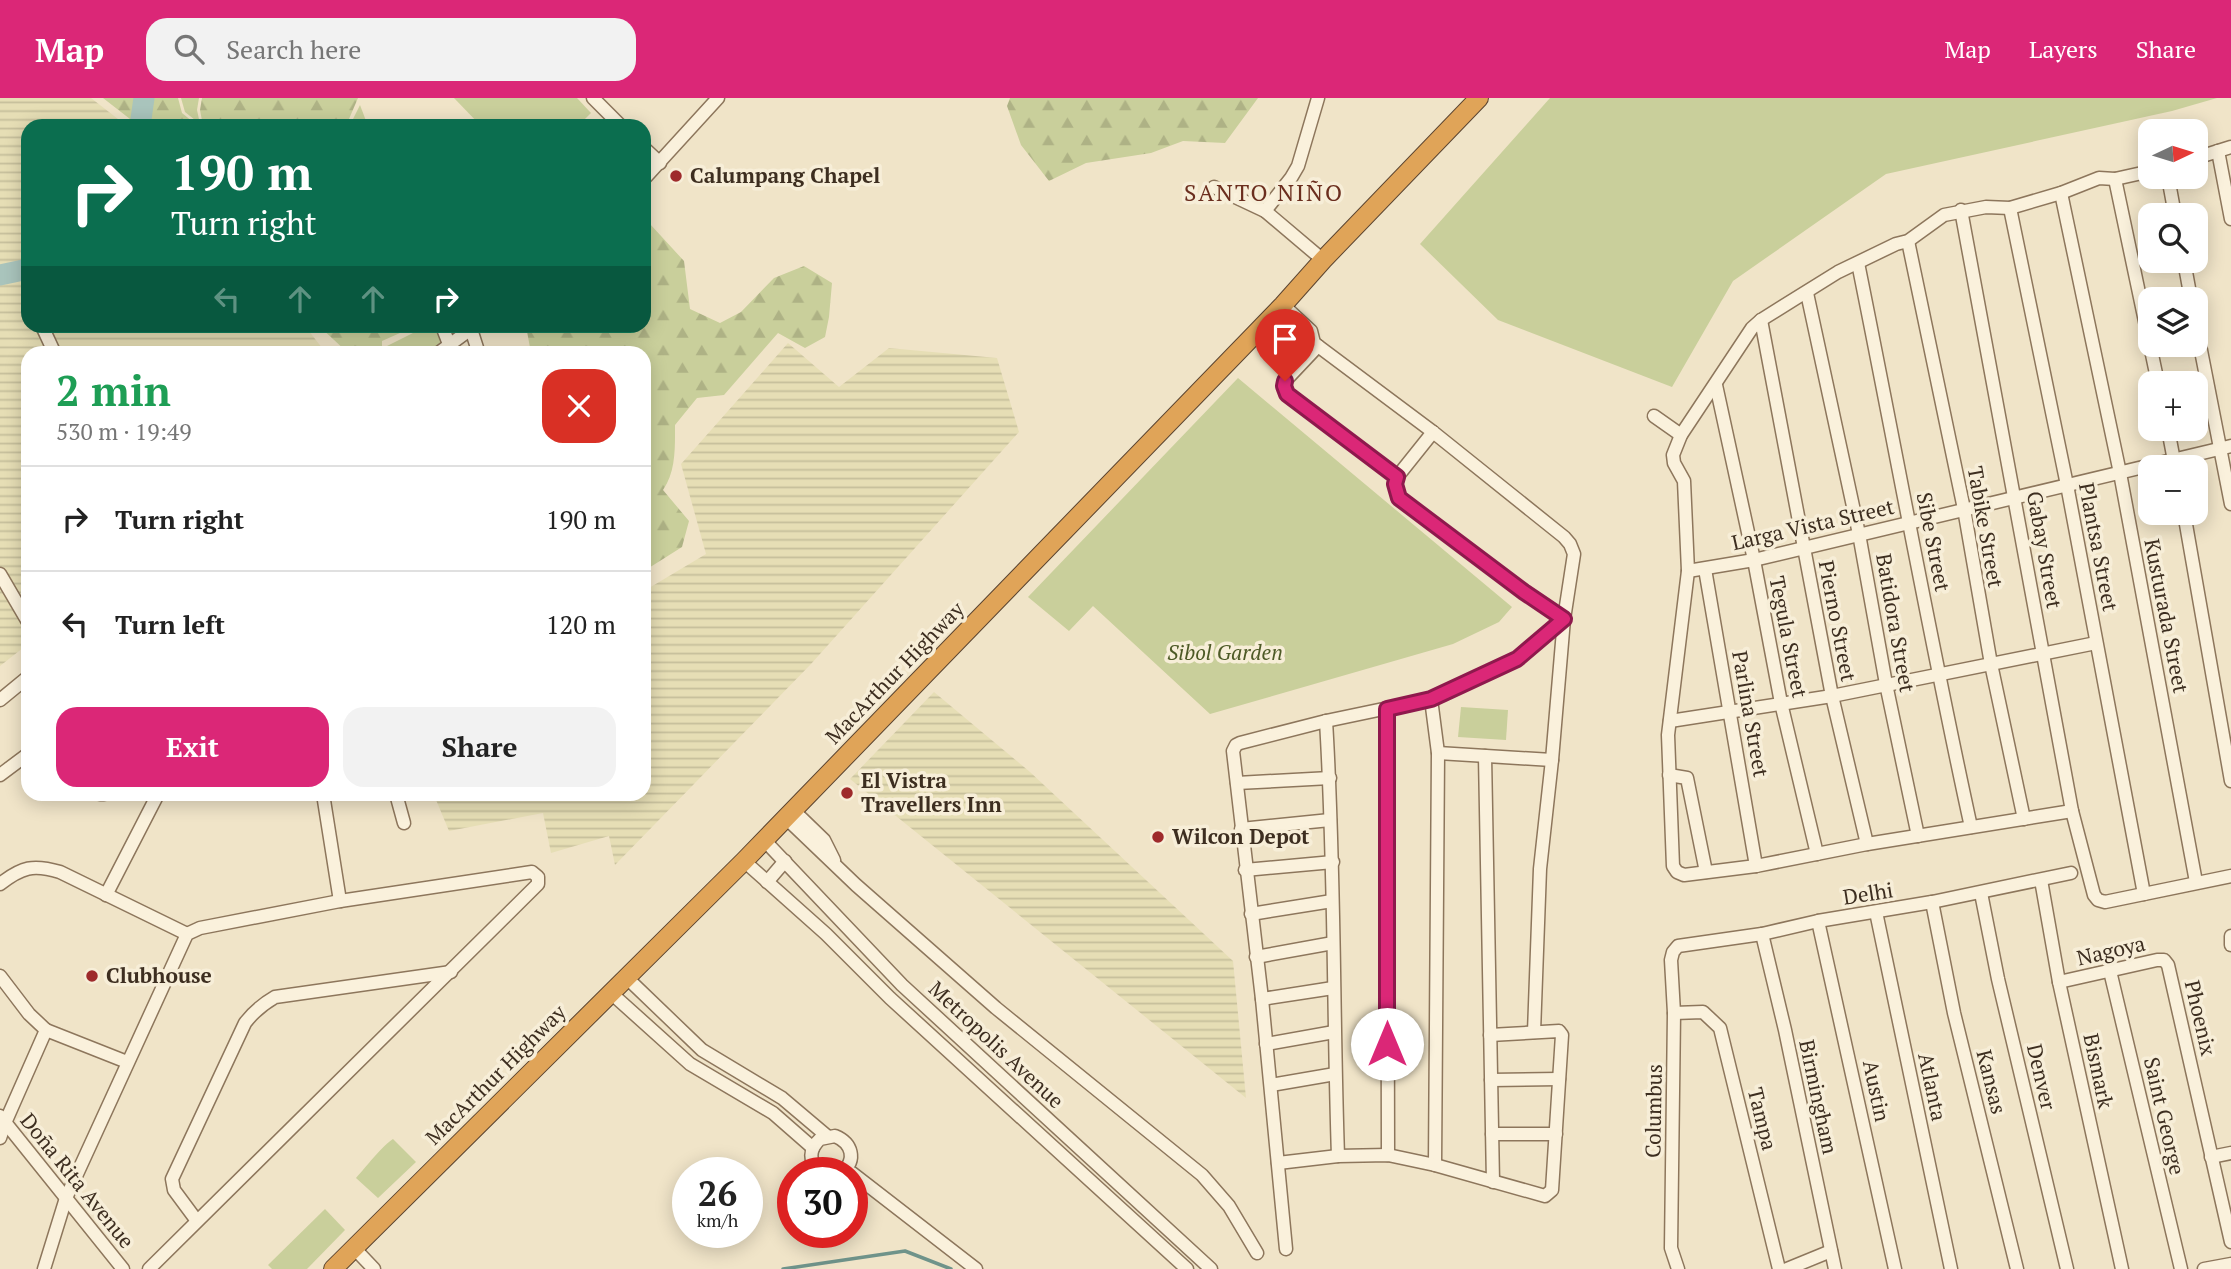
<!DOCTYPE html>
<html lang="en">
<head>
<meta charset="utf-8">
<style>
  :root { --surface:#fff; --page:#f2f2f2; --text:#222; --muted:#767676; --line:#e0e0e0; --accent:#db2777 }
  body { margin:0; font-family:"PT Serif",serif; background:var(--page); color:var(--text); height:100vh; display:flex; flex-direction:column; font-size:26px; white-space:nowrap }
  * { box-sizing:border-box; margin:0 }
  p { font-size:23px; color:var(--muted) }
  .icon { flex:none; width:38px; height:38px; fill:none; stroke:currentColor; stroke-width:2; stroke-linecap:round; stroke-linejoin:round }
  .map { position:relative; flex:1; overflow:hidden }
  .drawer { position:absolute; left:21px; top:248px; width:630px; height:455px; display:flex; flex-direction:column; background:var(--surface); border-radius:21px; box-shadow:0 4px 18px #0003 }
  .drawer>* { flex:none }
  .top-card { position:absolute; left:21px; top:21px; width:630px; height:214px; border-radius:21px; box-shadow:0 4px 18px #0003; background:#0b6e4f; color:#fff; overflow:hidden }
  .needle { width:46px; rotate:86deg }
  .buttons { position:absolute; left:2138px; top:21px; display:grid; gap:14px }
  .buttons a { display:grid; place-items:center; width:70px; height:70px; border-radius:14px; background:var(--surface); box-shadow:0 4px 18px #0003; font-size:35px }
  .speed { position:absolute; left:672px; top:1059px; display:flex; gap:14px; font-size:35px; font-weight:700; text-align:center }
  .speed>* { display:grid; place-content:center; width:91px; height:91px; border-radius:50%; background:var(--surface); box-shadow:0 4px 18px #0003; line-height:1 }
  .speed small { font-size:18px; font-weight:400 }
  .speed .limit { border:10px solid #d22; background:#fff; color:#111 }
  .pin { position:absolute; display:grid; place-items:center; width:60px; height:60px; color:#fff; margin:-72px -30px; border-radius:50% 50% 50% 0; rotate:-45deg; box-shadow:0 0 7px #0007 }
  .pin .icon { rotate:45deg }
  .me { position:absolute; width:77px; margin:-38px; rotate:0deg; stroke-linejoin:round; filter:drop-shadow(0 0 5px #0008) }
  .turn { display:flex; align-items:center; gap:24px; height:147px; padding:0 35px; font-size:32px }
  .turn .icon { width:91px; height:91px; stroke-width:2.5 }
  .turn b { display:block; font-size:49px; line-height:60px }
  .lanes { display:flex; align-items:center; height:66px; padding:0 35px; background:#0003; justify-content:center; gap:35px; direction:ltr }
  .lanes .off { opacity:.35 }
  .round { display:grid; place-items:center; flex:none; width:74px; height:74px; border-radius:21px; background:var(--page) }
  .summary { display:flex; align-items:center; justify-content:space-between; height:119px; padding:0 35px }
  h1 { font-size:42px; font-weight:700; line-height:52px; color:#1e9e55 }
  .cta { display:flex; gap:14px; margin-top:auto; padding:14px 35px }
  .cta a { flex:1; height:80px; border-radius:21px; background:var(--accent); color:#fff; font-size:28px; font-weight:700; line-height:80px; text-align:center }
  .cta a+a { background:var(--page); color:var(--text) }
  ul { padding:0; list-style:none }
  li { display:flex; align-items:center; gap:21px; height:105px; padding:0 35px; border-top:2px solid var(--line) }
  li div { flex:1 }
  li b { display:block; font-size:26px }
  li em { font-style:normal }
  header { display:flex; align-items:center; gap:42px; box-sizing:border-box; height:98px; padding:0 35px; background:var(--accent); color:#fff }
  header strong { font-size:33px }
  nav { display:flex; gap:38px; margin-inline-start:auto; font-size:24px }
  .search { width:490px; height:63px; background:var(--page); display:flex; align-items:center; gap:18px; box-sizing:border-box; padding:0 24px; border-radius:21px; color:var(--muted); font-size:26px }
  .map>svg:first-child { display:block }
  .farmland { fill:url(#farmland-rules) }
  .green { fill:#c9cf9b }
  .forest { fill:url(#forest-firs) }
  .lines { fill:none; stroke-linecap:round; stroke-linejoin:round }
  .stream { stroke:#6f938a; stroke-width:3.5 }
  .river { stroke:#a9c4bc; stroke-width:21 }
  .minor-casing { stroke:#8d765c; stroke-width:15 }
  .highway-casing { stroke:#5b4430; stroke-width:20 }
  .minor { stroke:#faf1dc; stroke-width:12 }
  .highway { stroke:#e0a458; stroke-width:18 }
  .route-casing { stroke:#8e194d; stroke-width:18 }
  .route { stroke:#db2777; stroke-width:12 }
  .poi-dot { fill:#9e2a2b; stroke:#f7eed8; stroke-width:2.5 }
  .labels { text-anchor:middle; stroke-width:7; stroke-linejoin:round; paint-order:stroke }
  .poi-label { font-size:21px; font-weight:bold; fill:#3d2e20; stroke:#f7eed8; text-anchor:start }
  .street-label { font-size:21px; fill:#3d2e20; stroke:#f7eed8 }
  .park-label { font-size:21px; font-style:italic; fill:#4d5a26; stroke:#f7eed8 }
  .neighbourhood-label { font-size:23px; letter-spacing:2px; fill:#6b2e1e; stroke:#f7eed8 }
</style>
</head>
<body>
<header>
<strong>Map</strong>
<div class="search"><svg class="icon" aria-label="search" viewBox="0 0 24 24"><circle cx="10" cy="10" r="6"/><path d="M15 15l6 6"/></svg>Search here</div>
<nav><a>Map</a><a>Layers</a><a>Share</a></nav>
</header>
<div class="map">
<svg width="2231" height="1171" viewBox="0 0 2231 1171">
  <defs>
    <pattern id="farmland-rules" width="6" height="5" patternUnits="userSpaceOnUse" patternTransform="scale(1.75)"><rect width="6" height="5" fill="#e6deb5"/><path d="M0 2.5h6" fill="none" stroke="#c6bf9b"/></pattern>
    <pattern id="forest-firs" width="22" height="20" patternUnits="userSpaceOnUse" patternTransform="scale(1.75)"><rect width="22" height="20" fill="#c9cf9b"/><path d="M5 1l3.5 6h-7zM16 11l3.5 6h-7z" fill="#aeb285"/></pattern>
  </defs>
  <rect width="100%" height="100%" fill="#f0e4c8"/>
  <!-- farmland -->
  <g class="farmland">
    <path d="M0,0h91l36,28h-99v200h277l21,27 -298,1v290l-28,22z"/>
    <path d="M788,245l51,44 50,-39 108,10 22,74 -208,232 -196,201 -6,-29 -58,17 -8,-40 -94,18 -15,-36 210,-1v-203l62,-37 -25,-90z"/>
    <path d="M934,594l96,80 203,189 13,137 -396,-319z"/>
  </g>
  <!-- green -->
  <g class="green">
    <path d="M181,0h18l-2,12 3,14 -15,-12z"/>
    <path d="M454,0h123l14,15 -13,13h-97z"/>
    <path d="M1550,0h667l-45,13 -286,63 -153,107 -61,106 -174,-67 -78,-76z"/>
    <path d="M360,7l8,21h-17v-3z"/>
    <path d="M416,228h46l-35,27h-40v-7l28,-14z"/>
    <path d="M1238,280l274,229 -13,15 -46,22 -243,70 -117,-108 -24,25 -41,-34z"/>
    <path d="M1461,609l47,3 -2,30 -48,-3z"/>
    <path d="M393,1041l23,23 -38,36 -22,-20c10,-11 26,-32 37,-39z"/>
    <path d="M325,1111l20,21 -38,39h-35l-4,-4z"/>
  </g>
  <!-- forest -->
  <g class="forest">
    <path d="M103,0h75l4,15 16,13h-59z"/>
    <path d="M202,0h156l-12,28h-143l-3,-16z"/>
    <path d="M1010,0h248l-33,45 -42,-2 -32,12 -65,10 -37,18 -28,-36 -14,-39z"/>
    <path d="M650,126l34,37 6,48 30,14 21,-11 33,-34 30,-12 28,17 -3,34 -4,20 -20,11 -27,-15 -54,62 -27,3 -22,27c0,23 1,46 -12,65l26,31 -7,26 -38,24v-217l-113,-1 -5,-27h118v-101z"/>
    <path d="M319,228h90v3l-27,12v13l-34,-1z"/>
  </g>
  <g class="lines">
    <!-- stream -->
    <path class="stream" d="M783,1171l122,-18 46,18"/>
    <!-- river -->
    <g class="river">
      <path d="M140,28l4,-28"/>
      <path d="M0,177l28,-6"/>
    </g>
    <!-- minor casing -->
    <g class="minor-casing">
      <g id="minor">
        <path d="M593,0l28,28"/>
        <path d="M644,50l16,15"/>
        <path d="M2218,53l13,68"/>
        <path d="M2196,60l35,-11"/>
        <path d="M2168,79l7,38"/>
        <path d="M644,81l74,-81"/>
        <path d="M2115,81l43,204"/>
        <path d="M1214,89l51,24 58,49"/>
        <path d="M2061,95l59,280 76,409"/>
        <path d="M2010,110l57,277 77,409"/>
        <path d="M1961,112l111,601 22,84 4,5 7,2 126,-26"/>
        <path d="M1265,113l26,-33 7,-12 20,-68"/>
        <path d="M1908,143l56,268 27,155 33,155"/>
        <path d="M2184,163l7,38"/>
        <path d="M1858,165c38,188 72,377 113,564"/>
        <path d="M1807,195l52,241 27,150 32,152"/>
        <path d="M1283,207l28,26 3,12"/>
        <path d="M1273,218l29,25 12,2 119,89 131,105 6,7 4,10 -10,65 -12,141 -12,109 -6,163"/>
        <path d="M1761,222l71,376 35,148"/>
        <path d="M2196,227l35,179"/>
        <path d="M42,228l13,28"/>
        <path d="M442,228l7,18"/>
        <path d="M471,231l8,25"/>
        <path d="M1318,248l-33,35 -1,4 3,9 110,83 -2,7 4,14 125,94 40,27"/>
        <path d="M437,256l38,-28"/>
        <path d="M1716,287l38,175 27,143 36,151"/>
        <path d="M1654,318l27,19"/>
        <path d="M2168,331l7,37"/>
        <path d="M1397,379l36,-45"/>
        <path d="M2184,415l47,268"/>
        <path d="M1705,471l51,297"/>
        <path d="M1688,473l66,-11 477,-114"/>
        <path d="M0,476l28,48"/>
        <path d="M1431,601l7,54 -3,412"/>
        <path d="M0,602l28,-23"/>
        <path d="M1387,611l1,446"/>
        <path d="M1326,623c9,145 7,290 12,435"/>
        <path d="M1670,623l162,-25 264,-53"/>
        <path d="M1438,655l114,7"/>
        <path d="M1485,658l8,426"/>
        <path d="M0,677l28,-21"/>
        <path d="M1669,677l18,3 19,94"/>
        <path d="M1237,685l93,-5"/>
        <path d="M100,696h4"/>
        <path d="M323,696l17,107"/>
        <path d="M396,696l8,29"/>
        <path d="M793,712l31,30 10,20"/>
        <path d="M2072,713l-205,33 -111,22 -72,9 -7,-3 -4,-6 -5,-131 20,-164 -4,-90 -10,-18 -1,-8 8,-20 71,-107 9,-8 77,-48 58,-28 12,-3 36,-26 42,-8 24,1 51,-15 38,-15 16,1 36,-8"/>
        <path d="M786,720l70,67 140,123 206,167 27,31 28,47"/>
        <path d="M1241,731l89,-9"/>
        <path d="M764,742l138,145 309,284"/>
        <path d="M744,763l82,73 64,64 297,271"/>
        <path d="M1245,772l88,-8"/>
        <path d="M2041,782l18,102 63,287"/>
        <path d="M767,784l18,-21"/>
        <path d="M0,786c22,-17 33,-20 60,-12l127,62"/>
        <path d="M1981,795l17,86 69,290"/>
        <path d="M106,797l52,-101"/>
        <path d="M1932,804l22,111 63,256"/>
        <path d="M1876,814l75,357"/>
        <path d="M1251,816l81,-13"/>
        <path d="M1818,823l77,348"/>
        <path d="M1762,836l23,96 50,239"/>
        <path d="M2231,838v9"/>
        <path d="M1256,859l77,-14"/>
        <path d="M2110,873l71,298"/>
        <path d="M0,878l29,38 17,16 -41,93 -5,15"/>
        <path d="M626,879l76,73 80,48 45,38"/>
        <path d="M2059,884l98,-22h7l4,5 63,277"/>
        <path d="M611,895l79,71 83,49 40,35"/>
        <path d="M1262,901l71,-11"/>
        <path d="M1674,915l29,-1 17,16 59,241"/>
        <path d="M46,932l81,32"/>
        <path d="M1266,946l68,-12"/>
        <path d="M1491,982l68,-1"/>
        <path d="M1271,987l64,-11"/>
        <path d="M0,1018l123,153"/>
        <path d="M1492,1036h64"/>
        <path d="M2211,1059l20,-4"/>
        <path d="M1278,1065l60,-7 50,-1 47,10 110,31 7,-6 10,-155 -3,-4 -69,4"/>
        <path d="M820,1074c-12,-10 -11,-23 0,-33l15,-3c17,7 22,24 7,36"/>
        <path d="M852,1075l124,96"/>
        <path d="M197,1123l-23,-31 -2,-11 73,-156c9,-12 18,-19 30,-26l176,-25"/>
        <path d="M355,1151l19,20"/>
        <path d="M1286,1151l-24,-250 -29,-248 3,-6 4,-2 86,-22 105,-22 86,-40 47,-40"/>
        <path d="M44,1171l22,-71 121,-264 13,-6 140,-27 192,-29 6,5v7l-389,385"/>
        <path d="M1678,1171l-7,-21 3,-235 -3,-53 2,-8 5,-6 84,-12 56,-13 114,-19 139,-29"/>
        <path d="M1787,1171l44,-18"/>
        <path d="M2204,1171l27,-5"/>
      </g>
    </g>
    <!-- highway casing -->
    <g class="highway-casing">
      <path id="highway" d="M333,1171l411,-408 539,-556 40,-45 156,-162"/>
    </g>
    <!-- minor -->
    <use href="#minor" class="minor"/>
    <!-- highway -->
    <use href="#highway" class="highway"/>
  </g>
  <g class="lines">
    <!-- route casing -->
    <g class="route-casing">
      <path id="route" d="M1285,283l-1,5 3,8 110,83 -2,7 4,14 125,94 40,27 -47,40 -86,40 -44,10v335"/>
    </g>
    <!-- route -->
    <use href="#route" class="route"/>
  </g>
  <!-- markers -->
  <g class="poi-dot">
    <circle cx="676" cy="78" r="7"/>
    <circle cx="847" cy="695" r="7"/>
    <circle cx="1158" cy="739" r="7"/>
    <circle cx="92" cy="878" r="7"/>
  </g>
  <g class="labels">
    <!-- poi labels -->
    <g class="poi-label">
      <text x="690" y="85">Calumpang Chapel</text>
      <text x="861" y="690">El Vistra<tspan x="861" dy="24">Travellers Inn</tspan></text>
      <text x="1172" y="746">Wilcon Depot</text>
      <text x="106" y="885">Clubhouse</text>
    </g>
    <!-- street labels -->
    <g class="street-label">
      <text transform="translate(1813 427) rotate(-13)" y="7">Larga Vista Street</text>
      <text transform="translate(1985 429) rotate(80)" y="7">Tabike Street</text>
      <text transform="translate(1933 444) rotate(79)" y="7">Sibe Street</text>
      <text transform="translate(2098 449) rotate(79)" y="7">Plantsa Street</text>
      <text transform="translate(2044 452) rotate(80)" y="7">Gabay Street</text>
      <text transform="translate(2166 518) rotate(79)" y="7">Kusturada Street</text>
      <text transform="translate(1837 523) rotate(79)" y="7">Pierno Street</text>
      <text transform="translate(1895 525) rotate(80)" y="7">Batidora Street</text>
      <text transform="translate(1788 539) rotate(79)" y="7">Tegula Street</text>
      <text transform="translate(895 575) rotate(-46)" y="7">MacArthur Highway</text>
      <text transform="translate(1750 616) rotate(80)" y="7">Parlina Street</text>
      <text transform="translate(1868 796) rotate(-9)" y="7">Delhi</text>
      <text transform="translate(2111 853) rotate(-13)" y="7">Nagoya</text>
      <text transform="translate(2200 920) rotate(77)" y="7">Phoenix</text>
      <text transform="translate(996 947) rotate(43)" y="7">Metropolis Avenue</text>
      <text transform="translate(2098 973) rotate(78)" y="7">Bismark</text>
      <text transform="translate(496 977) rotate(-45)" y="7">MacArthur Highway</text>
      <text transform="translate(2041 979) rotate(77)" y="7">Denver</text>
      <text transform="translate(1991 984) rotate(76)" y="7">Kansas</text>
      <text transform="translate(1932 989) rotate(78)" y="7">Atlanta</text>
      <text transform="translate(1876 993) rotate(78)" y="7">Austin</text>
      <text transform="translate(1818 999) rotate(78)" y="7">Birmingham</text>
      <text transform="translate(1654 1013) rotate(-89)" y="7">Columbus</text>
      <text transform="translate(2164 1018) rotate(77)" y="7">Saint George</text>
      <text transform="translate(1762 1021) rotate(76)" y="7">Tampa</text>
      <text transform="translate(77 1083) rotate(51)" y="7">Doña Rita Avenue</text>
    </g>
    <!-- park labels -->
    <g class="park-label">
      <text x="1225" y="562">Sibol Garden</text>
    </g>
    <!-- neighbourhood labels -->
    <g class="neighbourhood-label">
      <text x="1264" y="103">SANTO NIÑO</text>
    </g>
  </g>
</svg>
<div class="buttons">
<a><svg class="needle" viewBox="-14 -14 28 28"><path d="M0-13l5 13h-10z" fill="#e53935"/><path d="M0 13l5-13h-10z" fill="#767676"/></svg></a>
<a><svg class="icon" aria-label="search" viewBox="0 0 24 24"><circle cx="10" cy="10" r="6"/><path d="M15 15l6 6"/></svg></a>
<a><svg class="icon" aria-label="layers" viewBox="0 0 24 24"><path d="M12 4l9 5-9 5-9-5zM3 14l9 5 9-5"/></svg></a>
<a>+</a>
<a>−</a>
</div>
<div class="speed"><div>26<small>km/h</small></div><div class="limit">30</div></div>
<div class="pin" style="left:1285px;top:283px;background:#d93025"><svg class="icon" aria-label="arrive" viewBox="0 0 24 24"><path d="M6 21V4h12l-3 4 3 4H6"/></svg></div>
<svg class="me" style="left:1387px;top:946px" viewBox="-20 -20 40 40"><circle r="19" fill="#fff"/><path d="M0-13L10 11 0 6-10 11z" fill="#db2777"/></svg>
<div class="top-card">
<div class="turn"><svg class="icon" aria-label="right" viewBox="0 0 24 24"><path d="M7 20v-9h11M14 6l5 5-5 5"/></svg><div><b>190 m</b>Turn right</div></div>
<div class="lanes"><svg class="icon off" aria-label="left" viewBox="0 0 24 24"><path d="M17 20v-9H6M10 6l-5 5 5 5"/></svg><svg class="icon off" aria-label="ahead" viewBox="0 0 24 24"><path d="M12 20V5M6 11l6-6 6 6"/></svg><svg class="icon off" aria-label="ahead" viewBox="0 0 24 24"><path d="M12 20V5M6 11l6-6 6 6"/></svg><svg class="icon" aria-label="right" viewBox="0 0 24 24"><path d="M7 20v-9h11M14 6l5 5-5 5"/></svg></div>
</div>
<section class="drawer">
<div class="summary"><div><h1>2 min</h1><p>530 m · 19:49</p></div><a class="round" style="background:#d93025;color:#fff"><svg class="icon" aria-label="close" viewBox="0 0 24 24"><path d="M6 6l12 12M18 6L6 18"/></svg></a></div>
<ul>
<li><svg class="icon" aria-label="right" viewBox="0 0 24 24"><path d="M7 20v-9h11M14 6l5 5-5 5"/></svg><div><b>Turn right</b></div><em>190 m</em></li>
<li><svg class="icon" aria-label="left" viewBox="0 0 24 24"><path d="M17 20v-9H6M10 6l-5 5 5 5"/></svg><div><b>Turn left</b></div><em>120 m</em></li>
</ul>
<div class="cta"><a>Exit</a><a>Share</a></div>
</section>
</div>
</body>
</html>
